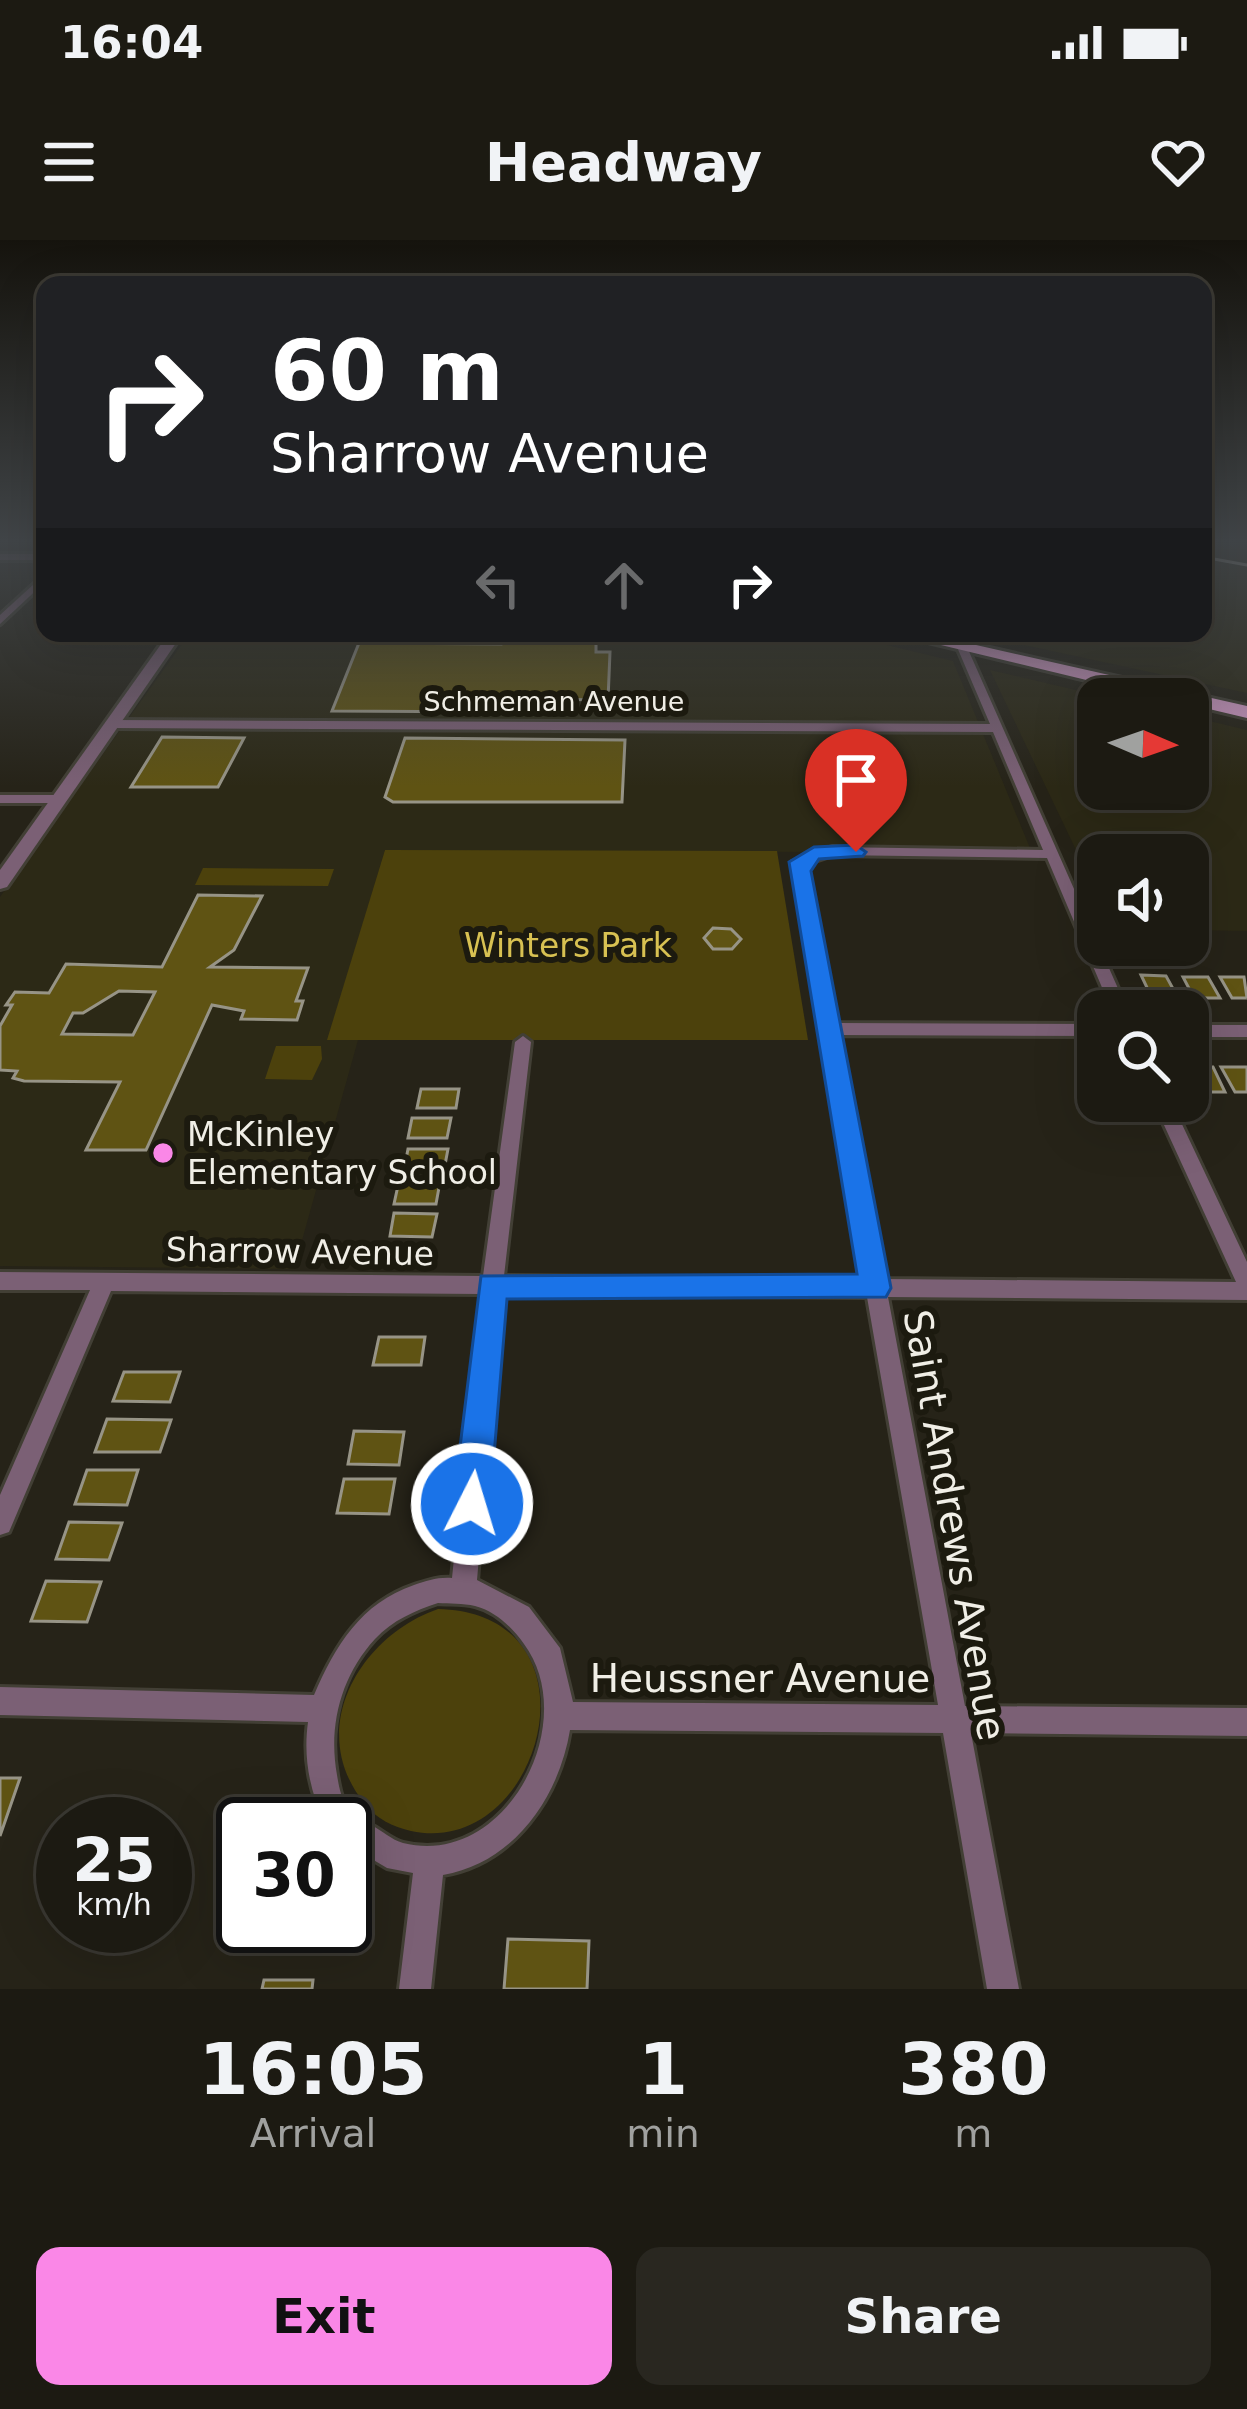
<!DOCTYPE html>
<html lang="en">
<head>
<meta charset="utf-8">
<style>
  :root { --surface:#1c1a12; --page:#292720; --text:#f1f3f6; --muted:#a0a19f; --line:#3a3832; --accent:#fa87e7 }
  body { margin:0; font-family:"DejaVu Sans",sans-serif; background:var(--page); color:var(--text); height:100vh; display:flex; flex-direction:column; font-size:45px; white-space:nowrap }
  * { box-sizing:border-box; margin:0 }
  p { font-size:39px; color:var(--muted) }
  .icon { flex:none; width:66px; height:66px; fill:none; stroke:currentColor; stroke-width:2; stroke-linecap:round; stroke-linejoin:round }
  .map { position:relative; height:1749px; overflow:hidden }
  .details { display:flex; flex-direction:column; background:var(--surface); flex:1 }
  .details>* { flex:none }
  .guide { position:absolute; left:36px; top:36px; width:1176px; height:366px; border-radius:24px; box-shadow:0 12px 48px #0002,0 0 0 3px var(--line); background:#202124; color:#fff; overflow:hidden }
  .needle { width:78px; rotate:92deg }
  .tools { position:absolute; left:1077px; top:438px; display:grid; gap:24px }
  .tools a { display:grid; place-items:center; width:132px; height:132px; border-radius:24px; background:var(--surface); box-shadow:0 12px 48px #0002,0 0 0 3px var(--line); font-size:60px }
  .speed { position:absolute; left:36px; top:1557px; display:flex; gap:24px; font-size:60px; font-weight:700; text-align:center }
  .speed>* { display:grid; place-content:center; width:156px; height:156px; border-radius:50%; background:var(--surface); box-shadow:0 12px 48px #0002,0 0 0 3px var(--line); line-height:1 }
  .speed small { font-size:30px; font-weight:400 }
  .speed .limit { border:6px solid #111; border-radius:18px; background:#fff; color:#111 }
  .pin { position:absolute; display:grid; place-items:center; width:102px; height:102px; color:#fff; margin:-123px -51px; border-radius:50% 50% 50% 0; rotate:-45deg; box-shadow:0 0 12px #0007 }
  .pin .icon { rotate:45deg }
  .me { position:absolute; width:132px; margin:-66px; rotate:5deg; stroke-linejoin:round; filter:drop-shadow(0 0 9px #0008) }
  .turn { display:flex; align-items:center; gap:42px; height:252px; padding:0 36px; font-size:54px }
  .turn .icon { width:156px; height:156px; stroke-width:2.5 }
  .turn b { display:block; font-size:84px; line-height:102px }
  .lanes { display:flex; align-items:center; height:114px; padding:0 36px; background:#0003; justify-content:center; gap:60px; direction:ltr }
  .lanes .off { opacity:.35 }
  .eta { display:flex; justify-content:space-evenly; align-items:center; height:204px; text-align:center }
  .eta b { font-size:72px; font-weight:700; line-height:84px }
  .action { display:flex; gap:24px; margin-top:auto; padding:24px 36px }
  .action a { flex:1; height:138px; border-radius:24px; background:var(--accent); color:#111; font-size:48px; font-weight:700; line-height:138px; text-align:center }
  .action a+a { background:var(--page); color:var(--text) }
  .status { display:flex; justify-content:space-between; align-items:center; height:84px; padding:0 60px; background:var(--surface); direction:ltr }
  .status svg { height:33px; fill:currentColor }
  header { display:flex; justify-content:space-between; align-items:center; height:156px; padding:0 36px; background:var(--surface); font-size:54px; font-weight:700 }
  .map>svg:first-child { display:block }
  .built { fill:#2c2916 }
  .green { fill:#4c410c }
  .building { fill:#5f5313; stroke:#979486; stroke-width:3; fill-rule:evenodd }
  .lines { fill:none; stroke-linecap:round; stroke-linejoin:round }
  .minor-casing { stroke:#423f35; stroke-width:6 }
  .tertiary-casing { stroke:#423f35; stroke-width:6 }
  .primary-casing { stroke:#423f35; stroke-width:6 }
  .minor { fill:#7b6075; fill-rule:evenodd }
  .tertiary { fill:#7b6075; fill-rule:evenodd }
  .primary { fill:#d49dc9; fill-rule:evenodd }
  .rail { stroke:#ccc9c1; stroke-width:3 }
  .route { fill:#1a73e8; stroke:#114b97; stroke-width:3 }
  .poi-dot { fill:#fa87e7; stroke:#1c1a0f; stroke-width:4.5 }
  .labels { text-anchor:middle; stroke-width:12; stroke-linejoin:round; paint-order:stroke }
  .far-street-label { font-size:27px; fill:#f0eee6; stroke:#1c1a0f }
  .park-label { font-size:33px; fill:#d8c152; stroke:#1c1a0f }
  .poi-label { font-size:33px; fill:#f0eee6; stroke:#1c1a0f; text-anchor:start }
  .street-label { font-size:33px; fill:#f0eee6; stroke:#1c1a0f }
  .near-street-label { font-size:39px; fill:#f0eee6; stroke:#1c1a0f }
</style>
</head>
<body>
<div class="status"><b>16:04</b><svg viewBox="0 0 49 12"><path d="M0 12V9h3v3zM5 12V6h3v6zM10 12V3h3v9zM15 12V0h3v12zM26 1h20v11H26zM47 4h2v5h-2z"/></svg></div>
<header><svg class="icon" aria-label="menu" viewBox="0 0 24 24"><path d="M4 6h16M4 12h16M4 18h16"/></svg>Headway<svg class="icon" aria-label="heart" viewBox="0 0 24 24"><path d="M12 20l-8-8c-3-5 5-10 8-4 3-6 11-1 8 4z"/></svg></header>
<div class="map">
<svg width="1247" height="1749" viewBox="0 0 1247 1749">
  <rect width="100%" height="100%" fill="#262318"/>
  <!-- built -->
  <g class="built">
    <path d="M1203,303h44v150l-278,-60h234z"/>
    <path d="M190,393h647l116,28 79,192 -647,-3 -57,190h30l-64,229 -294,-3v-369z"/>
    <path d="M990,430l124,29h-16v90h90v-73l59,14v201l-59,-1v-75h-90v41z"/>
  </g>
  <!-- green -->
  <g class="green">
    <path d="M385,610l392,1 31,189h-481z"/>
    <path d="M203,628l131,1 -6,17 -133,-1z"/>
    <path d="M276,806h45l1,13 -10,21 -47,-1z"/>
    <path d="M438,1369c171,4 104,251 -27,222 -17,-4 -35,-12 -46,-27 -61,-74 -5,-168 73,-195z"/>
  </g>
  <!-- building -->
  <g class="building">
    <path d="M502,393h109v10l-15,-1v10h14l-2,48 -81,-1 -2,13 -193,-1 27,-68 142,1z"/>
    <path d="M162,497l82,1 -26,49h-87z"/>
    <path d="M405,498l220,2 -3,62h-229l-8,-5z"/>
    <path d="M198,655l64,1 -28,54 -24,17 98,1 -12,33h7l-6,19 -56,-1 3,-8 -32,-6 -66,145h-60l34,-68 -96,-1 -11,-3 4,-7 -17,-1v-44l12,-21h-6l9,-13 34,1 17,-29 96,3zM119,751l36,1 -22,43 -71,-1 11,-21h10z"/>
    <path d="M713,688l18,1 10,10 -9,10h-19l-9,-11z"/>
    <path d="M1141,735l25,1 11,20h-26z"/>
    <path d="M1183,737h25l12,21h-26z"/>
    <path d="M1220,737h24l3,21h-15z"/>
    <path d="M1188,827h25l12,25h-27z"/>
    <path d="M1221,827h26v25h-12z"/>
    <path d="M421,849h38l-3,19h-39z"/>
    <path d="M412,878h39l-4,20h-39z"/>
    <path d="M408,909h40l-4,21h-40z"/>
    <path d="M399,941l41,1 -4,22h-42z"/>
    <path d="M394,973l43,1 -5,23 -42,-1z"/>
    <path d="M379,1097h46l-4,28h-48z"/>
    <path d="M124,1132h56l-10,30 -57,-1z"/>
    <path d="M107,1179l64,1 -11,32h-65z"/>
    <path d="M354,1191l50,1 -5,33 -51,-1z"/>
    <path d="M87,1230h51l-11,35 -52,-1z"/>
    <path d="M344,1239h51l-6,35 -52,-1z"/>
    <path d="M69,1282l53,1 -13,37 -53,-1z"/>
    <path d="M46,1341l55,1 -14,40 -56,-1z"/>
    <path d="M0,1538h20l-20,58z"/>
    <path d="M508,1699l81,2 -2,48h-83z"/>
    <path d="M264,1740h49l-1,9h-50z"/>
  </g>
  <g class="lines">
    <!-- minor casing -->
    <g class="minor-casing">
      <g id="minor">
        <rect x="0" y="314" width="45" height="6"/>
        <path d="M45,334v8l-45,42v-9z"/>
        <path d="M962,404l5,3 161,364h-16l-65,-153 -214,-3 -27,9 30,159 262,1v12l-259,-1 46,244 351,3 -83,-181h18l76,161v38l-359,-3 77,409 282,2v28l-276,-3 48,256h-32l-44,-256 -373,-3c-11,67 -56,133 -127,145l-12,114h-32l14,-116 -26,-5 -42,-25v-19h-20c-15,-33 -22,-65 -17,-102l-308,-7v-28l314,8c21,-49 47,-92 100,-110 13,-4 23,-8 38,-7l29,-284 -370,-3 -102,241 -9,3v-40l90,-205h-90v-18l483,4 32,-234 8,-6 8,6 -27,234 360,3 -72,-417 40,-15 211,3 -50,-118 -880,-4 -6,-4 6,-4 877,4 -33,-77zM502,1054l365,3 71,408 -365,-3 -13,-54 -31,-41 -52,-27zM438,1363c11,1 25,0 37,3 20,5 37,21 49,38 58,78 -18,225 -121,199 -11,-3 -22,-13 -32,-18 -8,-5 -16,-9 -22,-16 -8,-10 -10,-22 -12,-34 -9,-49 4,-99 38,-136 18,-19 39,-28 63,-36z"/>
        <path d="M0,555h60l6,4 -6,4h-60z"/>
        <rect x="1188" y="785" width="59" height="12"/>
      </g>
    </g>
    <!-- tertiary casing -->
    <g class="tertiary-casing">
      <path id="tertiary" d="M169,393h14l-176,254 -7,2v-19z"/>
    </g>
    <!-- primary casing -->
    <g class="primary-casing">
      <path id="primary" d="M891,393h32l324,73v12l-59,-14v-5h-23z"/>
    </g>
    <!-- minor -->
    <use href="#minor" class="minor"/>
    <!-- tertiary -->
    <use href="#tertiary" class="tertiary"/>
    <!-- primary -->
    <use href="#primary" class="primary"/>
    <!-- rail -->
    <path class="rail" d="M1203,317l44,8"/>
  </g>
  <!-- sky -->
  <linearGradient id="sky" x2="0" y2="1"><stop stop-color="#15130d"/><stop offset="0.55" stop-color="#414548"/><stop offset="1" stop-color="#414548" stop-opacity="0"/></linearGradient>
  <rect width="1247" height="547" fill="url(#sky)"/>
  <!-- route -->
  <path class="route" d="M856,605l10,7 -3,4 -44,3 -8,12 80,417 -5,9 -379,2 -17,205 -5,12 -13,6 -13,-6 -6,-12 28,-228 376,-2 -68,-412 25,-15z"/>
  <!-- markers -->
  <circle class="poi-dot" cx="163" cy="913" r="12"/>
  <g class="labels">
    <!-- far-street labels -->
    <g class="far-street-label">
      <text x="554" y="471">Schmeman Avenue</text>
    </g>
    <!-- park labels -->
    <g class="park-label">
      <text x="568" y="717">Winters Park</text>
    </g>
    <!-- poi labels -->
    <g class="poi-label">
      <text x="187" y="906">McKinley<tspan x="187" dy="38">Elementary School</tspan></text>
    </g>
    <!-- street labels -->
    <g class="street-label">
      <text transform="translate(300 1011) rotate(1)" y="12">Sharrow Avenue</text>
    </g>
    <!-- near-street labels -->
    <g class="near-street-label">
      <text transform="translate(955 1285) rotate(80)" y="14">Saint Andrews Avenue</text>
      <text x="760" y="1452">Heussner Avenue</text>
    </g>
  </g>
</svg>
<div class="tools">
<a><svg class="needle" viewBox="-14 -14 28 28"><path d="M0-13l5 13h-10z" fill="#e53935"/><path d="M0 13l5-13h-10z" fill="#a0a19f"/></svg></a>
<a><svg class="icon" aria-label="sound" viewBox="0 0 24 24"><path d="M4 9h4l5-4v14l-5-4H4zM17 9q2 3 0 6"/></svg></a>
<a><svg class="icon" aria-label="search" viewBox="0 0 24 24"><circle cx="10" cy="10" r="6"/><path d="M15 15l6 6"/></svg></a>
</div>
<div class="speed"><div>25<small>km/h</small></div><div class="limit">30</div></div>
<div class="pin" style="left:856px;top:612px;background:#d93025"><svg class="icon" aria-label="arrive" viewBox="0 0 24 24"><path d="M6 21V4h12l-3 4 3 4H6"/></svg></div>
<svg class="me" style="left:472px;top:1264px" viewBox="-20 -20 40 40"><circle r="17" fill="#1a73e8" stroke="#fff" stroke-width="3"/><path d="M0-11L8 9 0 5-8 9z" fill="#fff"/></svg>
<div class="guide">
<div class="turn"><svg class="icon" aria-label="right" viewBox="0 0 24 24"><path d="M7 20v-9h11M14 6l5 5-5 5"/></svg><div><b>60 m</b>Sharrow Avenue</div></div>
<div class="lanes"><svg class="icon off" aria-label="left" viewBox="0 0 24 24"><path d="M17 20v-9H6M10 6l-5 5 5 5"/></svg><svg class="icon off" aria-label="ahead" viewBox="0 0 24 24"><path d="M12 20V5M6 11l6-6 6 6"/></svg><svg class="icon" aria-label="right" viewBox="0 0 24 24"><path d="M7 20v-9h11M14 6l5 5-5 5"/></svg></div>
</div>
</div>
<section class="details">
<div class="eta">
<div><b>16:05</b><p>Arrival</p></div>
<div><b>1</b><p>min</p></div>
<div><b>380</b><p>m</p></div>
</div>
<div class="action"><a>Exit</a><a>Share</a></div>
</section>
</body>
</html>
